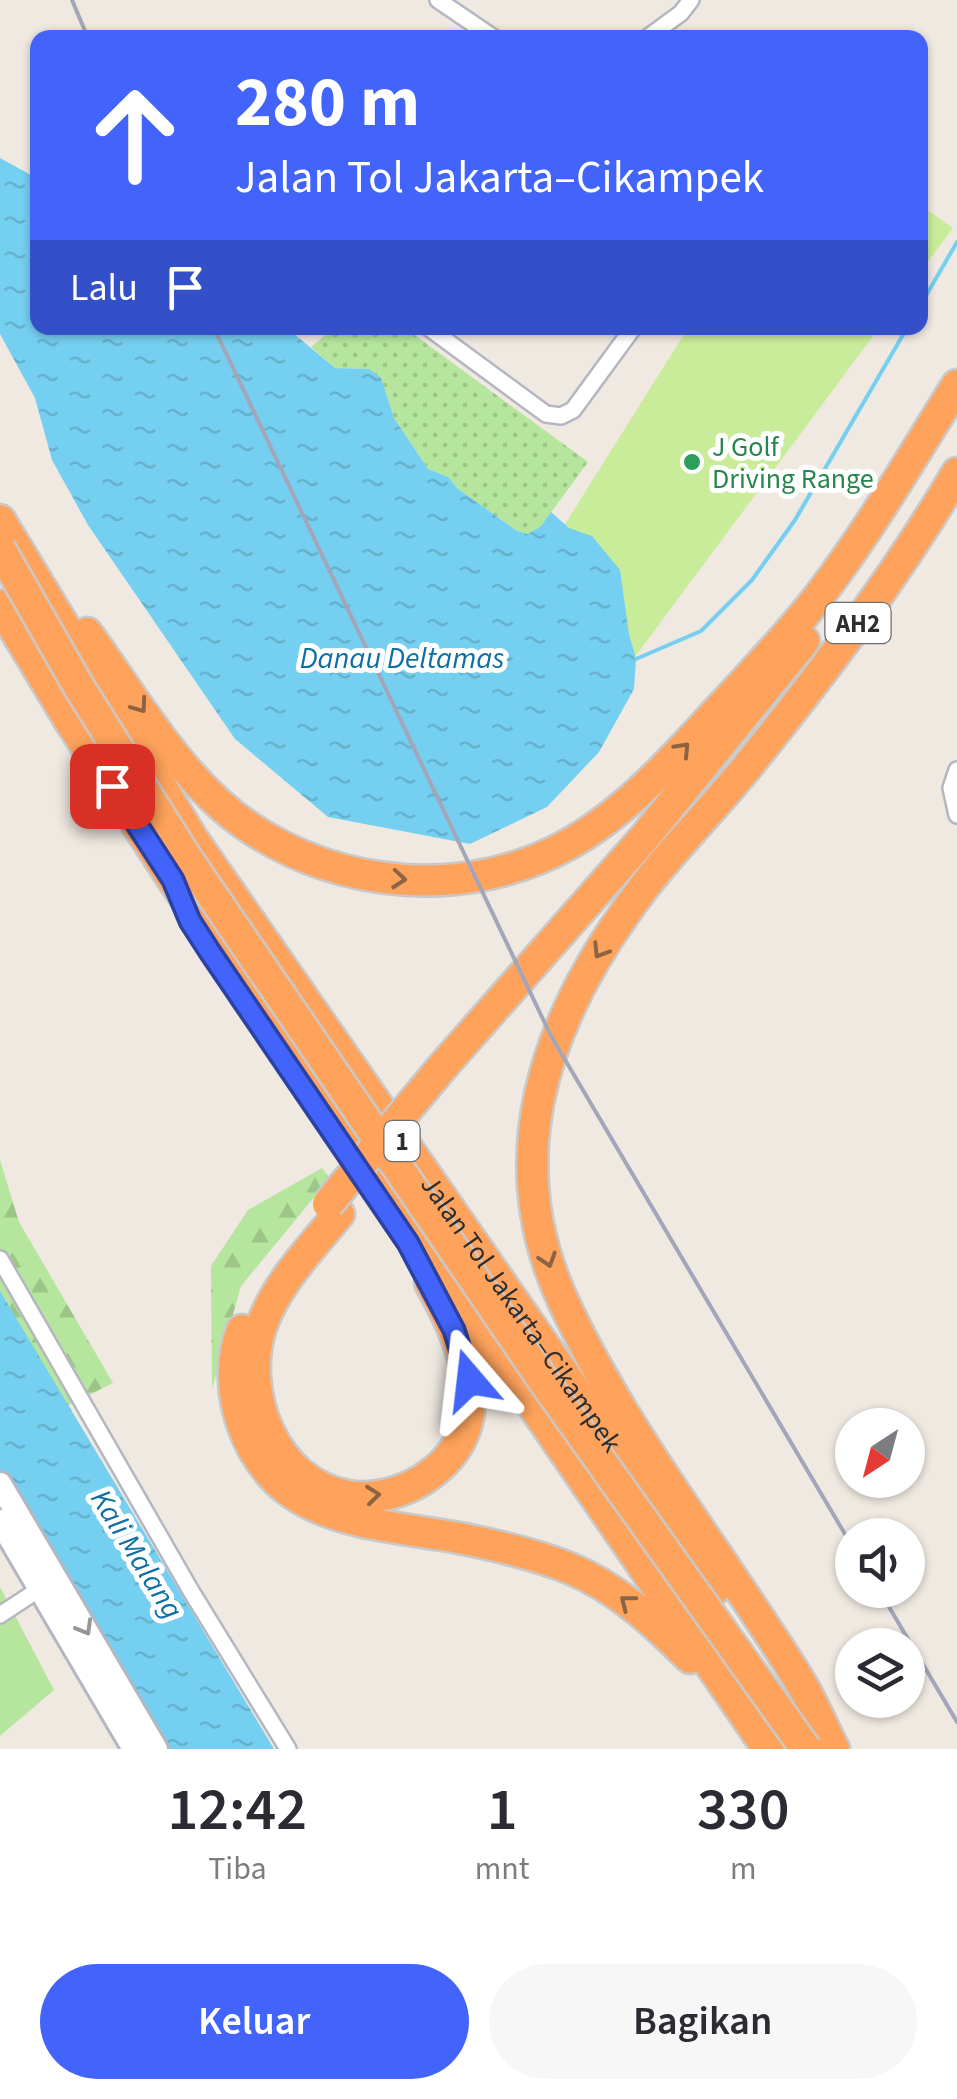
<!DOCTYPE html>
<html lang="id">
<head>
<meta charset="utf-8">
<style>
  :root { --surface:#fff; --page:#f7f7f7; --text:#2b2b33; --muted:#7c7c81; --accent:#4264fb }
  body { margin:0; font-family:"Source Sans 3",sans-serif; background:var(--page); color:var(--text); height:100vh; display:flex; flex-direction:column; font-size:38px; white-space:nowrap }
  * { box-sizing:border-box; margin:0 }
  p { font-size:32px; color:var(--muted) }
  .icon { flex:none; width:55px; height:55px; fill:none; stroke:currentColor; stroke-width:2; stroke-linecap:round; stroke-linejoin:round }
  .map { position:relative; height:1749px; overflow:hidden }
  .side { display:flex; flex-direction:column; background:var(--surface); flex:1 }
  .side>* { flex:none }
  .guide { position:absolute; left:30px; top:30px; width:898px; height:305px; border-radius:20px; box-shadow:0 2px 8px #0004; background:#4264fb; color:#fff; overflow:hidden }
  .needle { width:65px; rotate:216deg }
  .controls { position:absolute; left:835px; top:1408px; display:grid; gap:20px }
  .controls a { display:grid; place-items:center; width:90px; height:90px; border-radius:50%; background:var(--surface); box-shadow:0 2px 8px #0004; font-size:50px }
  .pin { position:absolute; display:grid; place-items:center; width:85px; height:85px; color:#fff; margin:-42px; border-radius:20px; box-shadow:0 5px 15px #0006 }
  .me { position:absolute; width:110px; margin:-55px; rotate:343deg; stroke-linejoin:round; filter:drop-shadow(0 0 8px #0008) }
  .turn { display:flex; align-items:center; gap:35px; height:210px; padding:0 40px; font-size:45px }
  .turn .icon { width:130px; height:130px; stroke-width:2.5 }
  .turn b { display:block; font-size:70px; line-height:85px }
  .then { display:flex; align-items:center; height:95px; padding:0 40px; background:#0003; gap:20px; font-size:38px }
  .eta { display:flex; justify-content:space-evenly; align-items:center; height:170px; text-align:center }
  .eta b { font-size:60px; font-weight:600; line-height:70px }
  .primary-button { display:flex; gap:20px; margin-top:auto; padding:20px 40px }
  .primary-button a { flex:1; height:115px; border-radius:60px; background:var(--accent); color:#fff; font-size:40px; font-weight:600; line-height:115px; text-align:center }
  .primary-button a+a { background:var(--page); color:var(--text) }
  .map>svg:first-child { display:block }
  .grass { fill:#b6e59e }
  .forest { fill:url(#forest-firs) }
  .park { fill:url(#park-dots) }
  .pitch { fill:#c9ec9a }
  .water { fill:url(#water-ripples) }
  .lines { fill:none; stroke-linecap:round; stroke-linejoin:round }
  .stream { stroke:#75cff0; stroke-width:4 }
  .street-casing { stroke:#b4b7c1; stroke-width:20 }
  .secondary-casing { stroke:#b4b7c1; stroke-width:28 }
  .highway-casing { stroke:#c9c9c9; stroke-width:35 }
  .street { stroke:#fff; stroke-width:15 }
  .secondary { stroke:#fff; stroke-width:22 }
  .highway { stroke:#ffa35c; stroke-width:30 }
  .rail { stroke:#a3a6b8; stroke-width:4 }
  .highway-bridge-casing { stroke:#c9c9c9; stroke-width:35; stroke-linecap:butt }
  .highway-bridge { stroke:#ffa35c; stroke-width:30 }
  .oneway { stroke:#8c6343 }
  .oneway2 { stroke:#969696 }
  .route-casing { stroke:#2b41a3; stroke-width:25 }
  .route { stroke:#4264fb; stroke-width:18 }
  .leisure-dot { fill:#2e9e5b; stroke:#fff; stroke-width:4 }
  .labels { text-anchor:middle; stroke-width:10; stroke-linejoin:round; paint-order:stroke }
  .shield { fill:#fff; stroke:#6d6d6d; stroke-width:2.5 }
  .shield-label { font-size:25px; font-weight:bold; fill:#2e2e2e }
  .leisure-label { font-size:28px; fill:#27864d; stroke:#fff; text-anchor:start }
  .street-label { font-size:28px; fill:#2e2e2e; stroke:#fff }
  .water-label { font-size:30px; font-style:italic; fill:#0d6fa3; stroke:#fff }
</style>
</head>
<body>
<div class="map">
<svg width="957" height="1749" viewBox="0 0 957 1749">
  <defs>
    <pattern id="forest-firs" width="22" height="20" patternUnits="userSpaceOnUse" patternTransform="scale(2.5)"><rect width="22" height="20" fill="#b6e59e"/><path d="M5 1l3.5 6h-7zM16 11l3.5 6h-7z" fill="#9dc588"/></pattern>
    <pattern id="park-dots" width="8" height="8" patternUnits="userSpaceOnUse" patternTransform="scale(2.5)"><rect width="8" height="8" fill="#b6e59e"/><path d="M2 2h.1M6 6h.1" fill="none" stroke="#9dc588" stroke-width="1.8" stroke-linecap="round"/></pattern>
    <pattern id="water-ripples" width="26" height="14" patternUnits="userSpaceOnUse" patternTransform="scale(2.5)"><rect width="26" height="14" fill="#75cff0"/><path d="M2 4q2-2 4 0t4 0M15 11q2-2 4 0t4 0" fill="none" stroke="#66b2ce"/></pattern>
  </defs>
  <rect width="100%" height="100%" fill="#efe9e1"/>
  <!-- grass -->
  <path class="grass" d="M0,1587l54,103 -54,46z"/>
  <!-- forest -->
  <g class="forest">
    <path d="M0,1160l19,62 94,161 -46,23 -67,-115z"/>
    <path d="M322,1168l8,10 -89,108 -29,103 -1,-123 37,-56z"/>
  </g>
  <!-- park -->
  <path class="park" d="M334,328h71l183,134 -47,64 -13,8 -11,-3 -60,-43 -9,-11 -20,-8 -34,-51 -14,-40 -11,-9 -34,-1 -24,-21z"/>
  <!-- pitch -->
  <g class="pitch">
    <path d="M920,205l33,23 -33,44z"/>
    <path d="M688,328h191l-256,345 -103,-77z"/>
  </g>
  <!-- water -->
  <g class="water">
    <path d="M0,158l31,17 6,-1 1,154h249l48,40 34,1 12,9 13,40 34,51 20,8 9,11 60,43 11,3 13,-8 10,-14 18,16 23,8 28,34 9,64 7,25 -2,30 -35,63 -52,55 -77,37 -142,-27 -93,-78 -147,-214 -36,-65 -17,-62 -35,-64z"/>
    <path d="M0,1291l274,458h-111l-163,-265z"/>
  </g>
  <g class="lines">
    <!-- stream -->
    <g class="stream">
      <path d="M920,306l37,-64"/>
      <path d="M636,659l65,-28 51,-51 43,-60 112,-192"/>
    </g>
    <!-- street casing -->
    <g class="street-casing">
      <g id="street">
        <path d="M438,0l56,38"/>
        <path d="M647,38l34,-25 10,-13"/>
        <path d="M429,328l117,86 15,2 12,-6 60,-82"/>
        <path d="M957,770l-6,18 6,27"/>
        <path d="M0,1259l191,332 97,158"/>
        <path d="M0,1615l44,-29"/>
      </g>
    </g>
    <!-- secondary casing -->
    <g class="secondary-casing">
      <g id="secondary">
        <path d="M0,1484l156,265"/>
        <path d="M0,1521l134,228"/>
      </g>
    </g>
    <!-- highway casing -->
    <g class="highway-casing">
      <g id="highway">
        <path id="s1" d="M0,520l192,318 522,752"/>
        <path d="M0,605l71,118 102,157 595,869"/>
        <path d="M87,633c46,63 94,148 159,192 93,65 223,75 323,19 55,-31 99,-79 141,-125 36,-39 73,-77 106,-119 52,-67 96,-143 141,-215"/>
        <path d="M444,1065l200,-227 160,-197"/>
        <path d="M339,1214c-28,34 -63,70 -78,113 -21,66 13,157 88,169 25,4 52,-3 73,-16 79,-50 44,-133 8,-197"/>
        <path d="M242,1330c-12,31 -10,65 1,96 35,99 130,96 216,112 36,7 75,16 110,30 47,19 85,54 121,90"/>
        <path d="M834,1749c-13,-25 -23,-51 -38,-74 -77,-124 -170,-239 -232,-372 -65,-139 -23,-271 61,-390 37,-54 85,-100 126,-151 74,-92 146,-187 206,-289"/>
      </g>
    </g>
    <!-- street -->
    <use href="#street" class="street"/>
    <!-- secondary -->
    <use href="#secondary" class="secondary"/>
    <!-- highway -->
    <use href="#highway" class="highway"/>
    <!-- rail -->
    <g class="rail">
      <path d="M72,0l16,38"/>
      <path d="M214,328l337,708 301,510"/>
      <path d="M879,1590l78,132"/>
    </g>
    <!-- highway-bridge casing -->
    <g class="highway-bridge-casing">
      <g id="highway-bridge">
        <path d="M0,549l79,138 107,170 359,526 261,366"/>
        <path d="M328,1204l116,-139"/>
      </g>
    </g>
    <!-- highway-bridge -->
    <use href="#highway-bridge" class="highway-bridge"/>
  </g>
  <!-- one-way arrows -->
  <defs><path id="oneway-chevron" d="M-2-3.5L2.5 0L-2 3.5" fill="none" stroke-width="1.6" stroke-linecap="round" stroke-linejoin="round" transform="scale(2.5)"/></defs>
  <g class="oneway">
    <use href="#oneway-chevron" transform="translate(140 706) rotate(54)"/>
    <use href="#oneway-chevron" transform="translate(683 749) rotate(-47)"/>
    <use href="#oneway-chevron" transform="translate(399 879) rotate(5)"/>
    <use href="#oneway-chevron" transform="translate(600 951) rotate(122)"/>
    <use href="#oneway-chevron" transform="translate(548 1260) rotate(72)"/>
    <use href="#oneway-chevron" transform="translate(373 1495) rotate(-6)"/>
    <use href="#oneway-chevron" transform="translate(627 1602) rotate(-142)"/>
  </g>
  <use class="oneway2" href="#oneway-chevron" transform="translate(85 1628) rotate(60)"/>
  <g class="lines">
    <!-- route casing -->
    <g class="route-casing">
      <path id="route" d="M112,786l61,94 17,41 20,31 198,291 46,87 16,50"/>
    </g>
    <!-- route -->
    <use href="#route" class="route"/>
  </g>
  <!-- markers -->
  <circle class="leisure-dot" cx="692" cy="462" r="10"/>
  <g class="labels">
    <!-- shield labels -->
    <g class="shield">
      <rect x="825.5" y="603" width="65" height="40" rx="8"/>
      <rect x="384.5" y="1121" width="35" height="40" rx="8"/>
    </g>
    <g class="shield-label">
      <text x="858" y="632">AH2</text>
      <text x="402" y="1150">1</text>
    </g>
    <!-- leisure labels -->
    <g class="leisure-label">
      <text x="712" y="456">J Golf<tspan x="712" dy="32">Driving Range</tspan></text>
    </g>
    <!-- street labels -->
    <g class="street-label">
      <text dy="10" stroke="none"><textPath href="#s1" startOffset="950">Jalan Tol Jakarta–Cikampek</textPath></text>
    </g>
    <!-- water labels -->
    <g class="water-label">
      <text x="402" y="668">Danau Deltamas</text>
      <text transform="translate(137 1554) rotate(58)" y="10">Kali Malang</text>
    </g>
  </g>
</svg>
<div class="controls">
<a><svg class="needle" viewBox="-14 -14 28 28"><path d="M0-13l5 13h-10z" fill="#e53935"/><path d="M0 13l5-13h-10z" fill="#7c7c81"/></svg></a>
<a><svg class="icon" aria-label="sound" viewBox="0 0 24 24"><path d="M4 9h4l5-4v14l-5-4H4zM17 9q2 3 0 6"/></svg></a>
<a><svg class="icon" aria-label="layers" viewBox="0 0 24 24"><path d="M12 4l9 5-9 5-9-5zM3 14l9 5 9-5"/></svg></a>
</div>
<div class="pin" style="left:112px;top:786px;background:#d93025"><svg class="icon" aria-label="arrive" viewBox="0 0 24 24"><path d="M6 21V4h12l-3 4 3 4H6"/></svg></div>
<svg class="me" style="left:470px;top:1380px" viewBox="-20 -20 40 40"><path d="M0-17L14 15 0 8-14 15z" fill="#4264fb" stroke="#fff" stroke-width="4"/></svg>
<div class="guide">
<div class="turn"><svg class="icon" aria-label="ahead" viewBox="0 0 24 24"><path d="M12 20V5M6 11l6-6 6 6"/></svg><div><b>280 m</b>Jalan Tol Jakarta–Cikampek</div></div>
<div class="then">Lalu<svg class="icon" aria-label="arrive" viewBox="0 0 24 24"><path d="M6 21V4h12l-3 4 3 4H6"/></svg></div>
</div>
</div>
<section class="side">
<div class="eta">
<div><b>12:42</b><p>Tiba</p></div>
<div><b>1</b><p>mnt</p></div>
<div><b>330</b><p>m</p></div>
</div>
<div class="primary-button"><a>Keluar</a><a>Bagikan</a></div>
</section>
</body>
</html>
